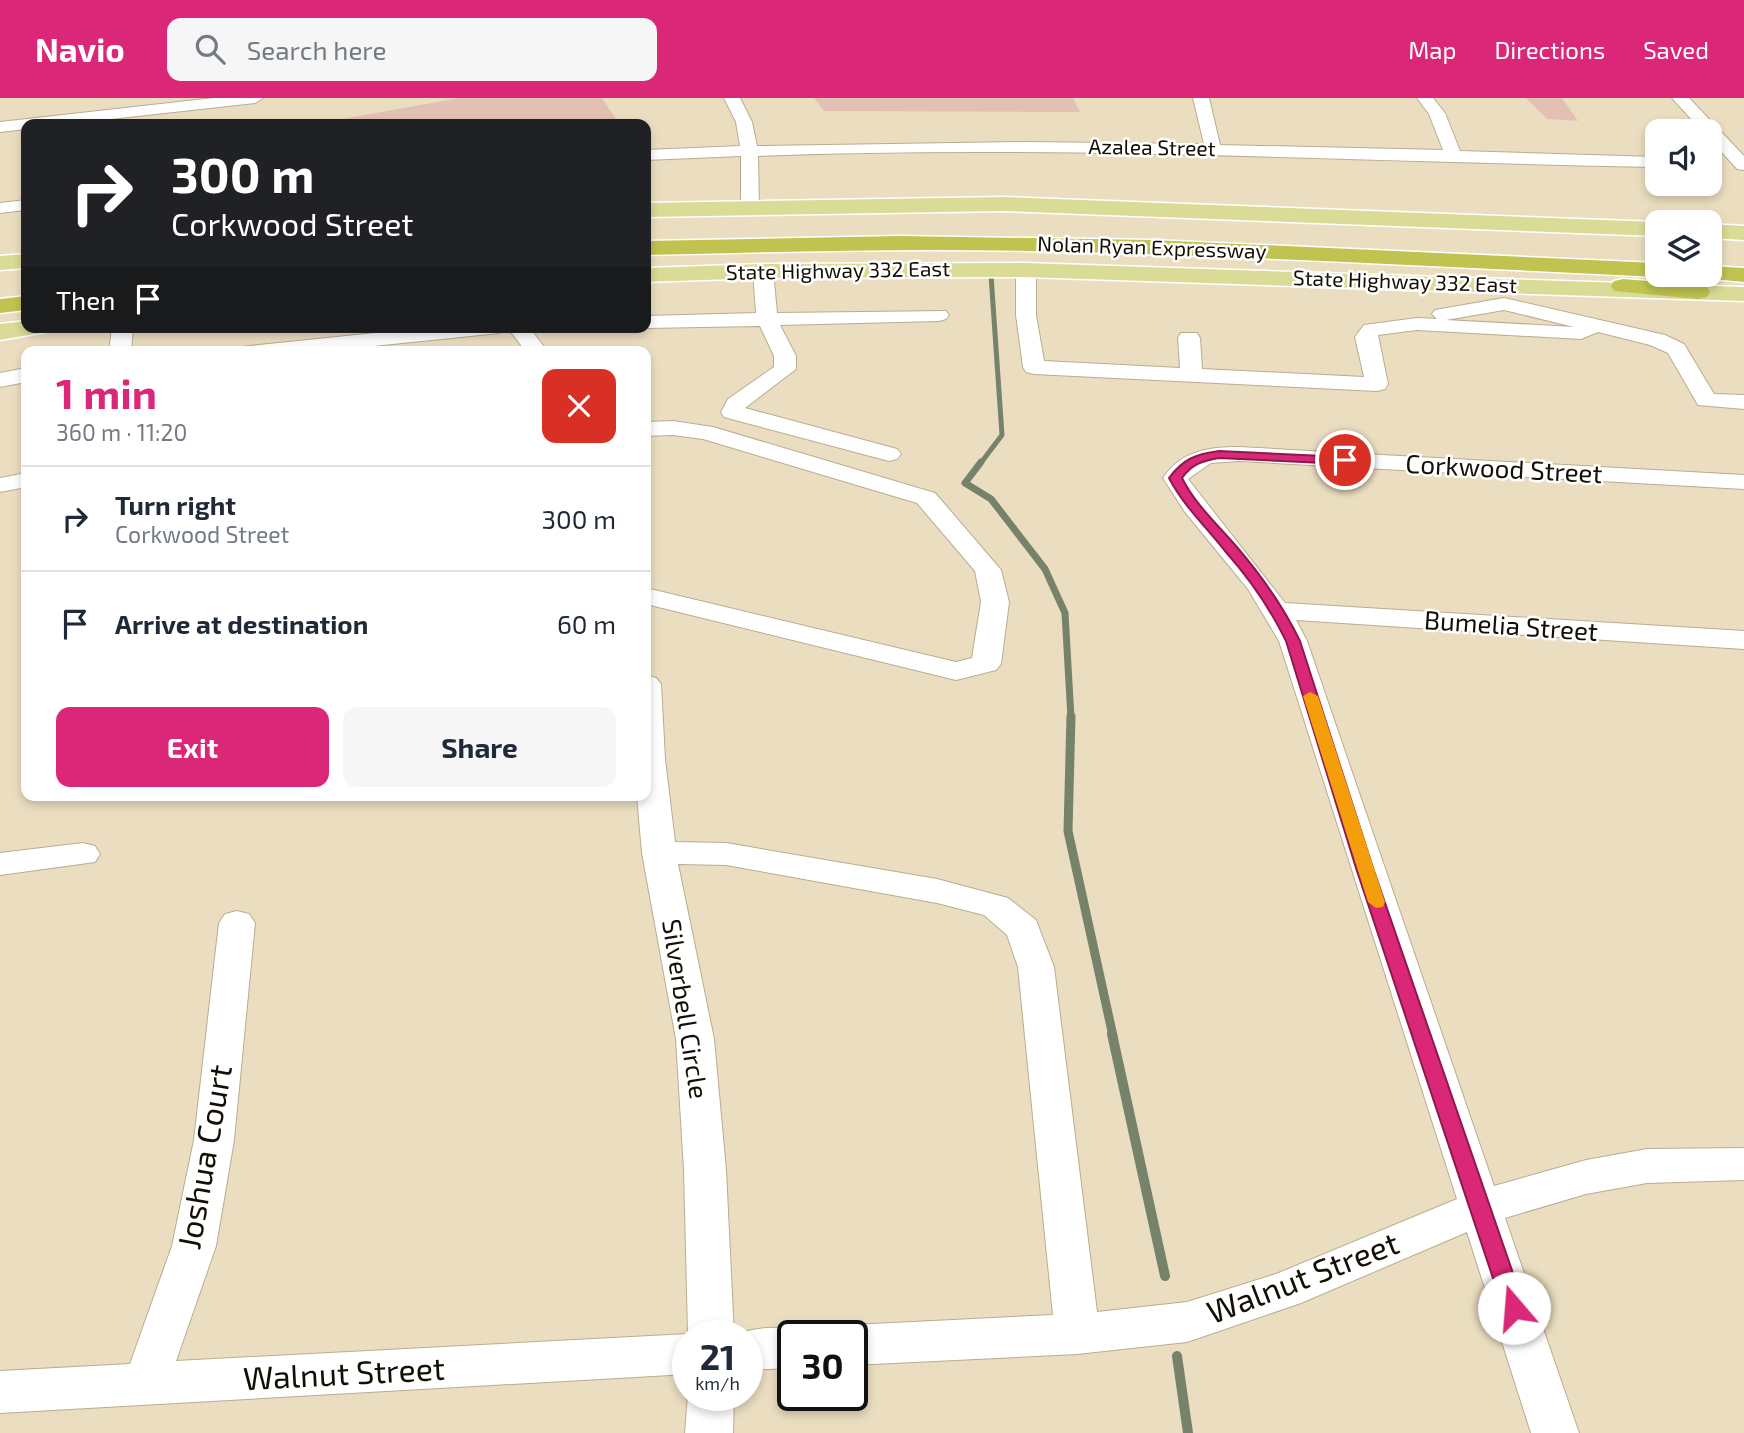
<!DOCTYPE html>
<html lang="en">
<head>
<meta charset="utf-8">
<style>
  :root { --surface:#fff; --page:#f6f6f7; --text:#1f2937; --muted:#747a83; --line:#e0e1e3; --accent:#db2777 }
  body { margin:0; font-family:"Exo 2",sans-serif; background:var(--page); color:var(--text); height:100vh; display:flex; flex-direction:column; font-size:26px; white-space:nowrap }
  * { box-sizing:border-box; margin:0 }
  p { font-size:23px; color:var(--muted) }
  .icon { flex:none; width:38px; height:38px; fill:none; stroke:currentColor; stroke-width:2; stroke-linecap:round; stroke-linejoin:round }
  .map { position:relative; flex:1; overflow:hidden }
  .details { position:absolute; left:21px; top:248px; width:630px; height:455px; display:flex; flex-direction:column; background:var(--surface); border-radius:14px; box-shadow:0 4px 10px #0003 }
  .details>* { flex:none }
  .hud { position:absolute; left:21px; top:21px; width:630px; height:214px; border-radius:14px; box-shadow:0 4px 10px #0003; background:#202124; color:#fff; overflow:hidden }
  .controls { position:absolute; left:1645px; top:21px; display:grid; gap:14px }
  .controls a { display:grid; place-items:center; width:77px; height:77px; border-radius:14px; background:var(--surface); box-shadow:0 4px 10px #0003; font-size:35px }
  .speed { position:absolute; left:672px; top:1222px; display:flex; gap:14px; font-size:35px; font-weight:700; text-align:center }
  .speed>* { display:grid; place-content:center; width:91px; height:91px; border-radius:50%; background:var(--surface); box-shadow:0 4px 10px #0003; line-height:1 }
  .speed small { font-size:18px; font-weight:400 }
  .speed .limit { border:4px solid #111; border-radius:10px; background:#fff; color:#111 }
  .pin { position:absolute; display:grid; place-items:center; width:60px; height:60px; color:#fff; margin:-30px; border:4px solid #fff; border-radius:50%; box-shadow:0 2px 7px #0007 }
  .me { position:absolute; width:77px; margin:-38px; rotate:342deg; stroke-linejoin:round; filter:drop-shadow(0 0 5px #0008) }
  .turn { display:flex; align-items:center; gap:24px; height:147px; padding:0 35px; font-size:32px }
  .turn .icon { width:91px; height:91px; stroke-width:2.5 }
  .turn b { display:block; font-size:49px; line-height:60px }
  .then { display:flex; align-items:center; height:66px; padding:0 35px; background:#0003; gap:14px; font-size:26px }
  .round { display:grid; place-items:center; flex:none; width:74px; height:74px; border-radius:14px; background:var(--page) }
  .head { display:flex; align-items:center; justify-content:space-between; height:119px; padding:0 35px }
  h1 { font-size:42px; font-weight:700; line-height:52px; color:var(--accent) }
  .action { display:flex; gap:14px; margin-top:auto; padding:14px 35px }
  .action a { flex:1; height:80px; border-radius:14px; background:var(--accent); color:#fff; font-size:28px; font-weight:700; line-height:80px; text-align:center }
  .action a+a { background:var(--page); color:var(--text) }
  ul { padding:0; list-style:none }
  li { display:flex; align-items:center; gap:21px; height:105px; padding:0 35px; border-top:2px solid var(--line) }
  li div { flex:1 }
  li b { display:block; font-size:26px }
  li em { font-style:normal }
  header { display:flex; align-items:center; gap:42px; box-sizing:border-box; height:98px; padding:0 35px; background:var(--accent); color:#fff }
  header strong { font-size:33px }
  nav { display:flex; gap:38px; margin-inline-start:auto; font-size:24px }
  .search { width:490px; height:63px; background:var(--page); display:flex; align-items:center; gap:18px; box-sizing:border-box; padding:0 24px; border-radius:14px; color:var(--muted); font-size:26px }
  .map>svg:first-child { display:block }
  .green { fill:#e3c0b4 }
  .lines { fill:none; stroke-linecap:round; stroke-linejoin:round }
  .stream-far3 { stroke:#77826b; stroke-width:5 }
  .stream-far2 { stroke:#77826b; stroke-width:7 }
  .stream-far1 { stroke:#77826b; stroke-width:9 }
  .stream { stroke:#77826b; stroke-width:10 }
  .minor-casing { stroke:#b9ac90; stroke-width:2 }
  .major-casing { stroke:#fff; stroke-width:3 }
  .highway-casing { stroke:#fff; stroke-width:3 }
  .minor { fill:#fff; fill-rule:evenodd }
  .major { fill:#dadb97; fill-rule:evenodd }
  .highway { fill:#c1c351; fill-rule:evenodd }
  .route { fill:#db2777; stroke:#8e194d; stroke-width:2 }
  .slow { fill:#f59e0b }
  .labels { text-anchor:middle; stroke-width:5; stroke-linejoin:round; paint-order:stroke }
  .far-street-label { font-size:21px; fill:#130f05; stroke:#fff }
  .street-label { font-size:26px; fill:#130f05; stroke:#fff }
  .near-street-label { font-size:32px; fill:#130f05; stroke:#fff }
</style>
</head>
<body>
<header>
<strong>Navio</strong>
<div class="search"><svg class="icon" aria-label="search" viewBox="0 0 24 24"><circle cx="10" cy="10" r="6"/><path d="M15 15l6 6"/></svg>Search here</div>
<nav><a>Map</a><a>Directions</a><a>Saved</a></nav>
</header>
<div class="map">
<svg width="1744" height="1335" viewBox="0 0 1744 1335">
  <rect width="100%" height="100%" fill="#ebdec0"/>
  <!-- green -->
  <g class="green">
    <path d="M459,0h143l16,24 -303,2z"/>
    <path d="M814,0h259l7,14 -256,-1z"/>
    <path d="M1526,0h36l16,23 -31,-2z"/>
  </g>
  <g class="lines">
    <!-- stream-far3 -->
    <path class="stream-far3" d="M980,366l22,-29 -11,-160"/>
    <!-- stream-far2 -->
    <path class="stream-far2" d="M981,364l-16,21 26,16 54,70 20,44 6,105"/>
    <!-- stream-far1 -->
    <path class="stream-far1" d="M1071,618l-3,115 45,205"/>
    <!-- stream -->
    <g class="stream">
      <path d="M1112,936l53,242"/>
      <path d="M1177,1258l11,77"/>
    </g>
    <!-- minor casing -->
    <g class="minor-casing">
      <g id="minor">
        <path d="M214,0h49l-8,5 -189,21h-40v5l-26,3v-10z"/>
        <path d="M724,0h16l12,24 5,24 268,-4 179,2 -11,-46h16l11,47 223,5 -14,-36 -12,-16h16l12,15 15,38 197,6v10c-299,-5 -599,-23 -899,-11l1,51 -9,5 -9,-5v-51l-95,4v-10l94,-4 -4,-24z"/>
        <path d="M1672,0h17l55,58v14l-7,-1 -27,-30v-8h-8z"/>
        <path d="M26,102v10l-26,3v-10z"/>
        <path d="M1026,166l10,6v45l8,46 136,7 -2,-30 3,-5h16l3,5 2,31 162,8 -9,-40 9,-12 53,-7 20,1 -5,-5 3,-4 69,-12 161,37 19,9 30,50 30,1v14l-46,-4 -30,-52 -18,-8 -52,-13 -17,7 -164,-9 -39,5 10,49 -3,5 -8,2 -343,-17 -8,-2 -3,-5 -7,-52v-45zM1504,212l70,17 -128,-7z"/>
        <path d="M763,167l10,6 4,42 169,-2 3,4 -3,4 -7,2 -159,4 16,31v13l-51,39 152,41 4,5 -4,5 -8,2 -165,-44 -3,-5 7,-13 46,-32v-11l-14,-30 -114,2 -4,-1h4v-11l110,-3 -3,-42z"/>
        <path d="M112,229h21l-2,25h-22z"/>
        <path d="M433,229h96l19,25h-22l-18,-24 -9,5 -183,19h-77l3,-5 8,-1z"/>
        <path d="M26,270v14l-26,5v-14z"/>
        <path d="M673,323l40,6 222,66 66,77 8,32 -8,62 -5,6 -40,10 -310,-76v-16l310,74 16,-4 9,-56 -6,-31 -58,-68 -214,-64 -30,-4 -27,1v-14z"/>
        <path d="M1239,349l505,28v14l-505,-28 -28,2 -23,16 97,124 459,28v18l-448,-29 11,21 187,545 92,-26 61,-11 97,-1v32l-97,3 -61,11 -81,24 74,215h-48l-64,-201 -166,71 -114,39 -110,12 -225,11v-30h-18l2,-4 16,-6 201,-10 -35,-348 -11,-32 -23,-20 -47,-12 -211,-38 -48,-1 36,175 12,131 8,165c23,-9 52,-10 75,-1l-16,1v33l-46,2v-35h-59v39l-688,39v-42l130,-7 42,-118 22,-106 25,-217 6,-9 12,-3 12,3 6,9 -21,217 -18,106 -40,115 512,-27 -4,-164 -8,-131 -34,-186 -5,-57h9v-121l10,3 5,6 4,75 10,83 51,1 211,36 71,19 28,22 18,47 43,345 90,-10 89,-28 181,-75 -178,-558 -31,-52 -63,-77 -22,-34c18,-27 45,-31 76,-31z"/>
        <path d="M26,375v14l-26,5v-14z"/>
        <path d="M83,745l12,3 5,8 -5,8 -95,13v-22z"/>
        <path d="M688,1297h46l-1,38h-48z"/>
      </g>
    </g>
    <!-- major casing -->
    <g class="major-casing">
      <g id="major">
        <path d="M1005,99l652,25v14l-652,-25 -359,6v-14z"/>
        <path d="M1710,126l34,2v14l-34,-2z"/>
        <path d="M26,156v14l-26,2v-14z"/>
        <path d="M1026,165l718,24v14l-718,-24 -263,1 -117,4v-14l117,-4z"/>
        <path d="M26,223v6h24l-4,5 -46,8v-16z"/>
      </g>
    </g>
    <!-- highway casing -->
    <g class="highway-casing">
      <g id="highway">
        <path d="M899,138l253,4 505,23v12h9l-9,2c-210,-10 -420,-22 -630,-26 -127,-3 -254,1 -381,4v-14z"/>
        <path d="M1710,168l34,2v14l-42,-4 -3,-3h11z"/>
        <path d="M1623,181l75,6 9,2 3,5 -3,5 -9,2 -84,-8 -3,-5 3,-5z"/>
        <path d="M26,198v14l-26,3v-14z"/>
      </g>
    </g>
    <!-- minor -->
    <use href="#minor" class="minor"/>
    <!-- major -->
    <use href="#major" class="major"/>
    <!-- highway -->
    <use href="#highway" class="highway"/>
  </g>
  <!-- route -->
  <path class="route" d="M1219,353l126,6 6,3 -6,4 -126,-6c-17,3 -27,6 -37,20 13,26 35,46 54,68 25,29 47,60 64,95l73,227 152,440 -3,7 -8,2 -8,-2 -3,-7 -147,-440 -70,-227c-16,-33 -37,-63 -61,-90 -19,-24 -42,-46 -56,-73 14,-19 27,-24 50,-27z"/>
  <!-- slow -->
  <path class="slow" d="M1310,594l8,4 67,206 -2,5 -7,1 -8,-6 -65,-206z"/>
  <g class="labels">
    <!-- far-street labels -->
    <g class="far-street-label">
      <text transform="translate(1152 50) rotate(1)" y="7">Azalea Street</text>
      <text transform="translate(1152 150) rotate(2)" y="7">Nolan Ryan Expressway</text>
      <text transform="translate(838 173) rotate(-1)" y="7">State Highway 332 East</text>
      <text transform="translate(1405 184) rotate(2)" y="7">State Highway 332 East</text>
    </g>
    <!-- street labels -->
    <g class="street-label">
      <text transform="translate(1504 371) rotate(3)" y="9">Corkwood Street</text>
      <text transform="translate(1511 528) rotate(4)" y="9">Bumelia Street</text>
      <text transform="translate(685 911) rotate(81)" y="9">Silverbell Circle</text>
    </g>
    <!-- near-street labels -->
    <g class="near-street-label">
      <text transform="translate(205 1059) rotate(-80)" y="11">Joshua Court</text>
      <text transform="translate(1303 1180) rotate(-21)" y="11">Walnut Street</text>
      <text transform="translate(344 1276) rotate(-3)" y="11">Walnut Street</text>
    </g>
  </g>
</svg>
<div class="controls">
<a><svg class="icon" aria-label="sound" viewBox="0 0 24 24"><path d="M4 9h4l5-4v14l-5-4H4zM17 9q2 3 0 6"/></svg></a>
<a><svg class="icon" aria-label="layers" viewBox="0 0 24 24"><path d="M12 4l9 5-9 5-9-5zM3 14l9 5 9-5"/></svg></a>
</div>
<div class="speed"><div>21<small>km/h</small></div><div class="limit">30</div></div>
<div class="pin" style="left:1345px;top:362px;background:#d93025"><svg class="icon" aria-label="arrive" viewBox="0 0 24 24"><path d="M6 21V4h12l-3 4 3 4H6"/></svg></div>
<svg class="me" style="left:1514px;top:1210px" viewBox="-20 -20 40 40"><circle r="19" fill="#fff"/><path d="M0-13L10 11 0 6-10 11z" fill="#db2777"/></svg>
<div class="hud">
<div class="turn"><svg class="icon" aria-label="right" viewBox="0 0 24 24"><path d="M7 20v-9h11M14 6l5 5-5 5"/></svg><div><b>300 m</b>Corkwood Street</div></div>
<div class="then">Then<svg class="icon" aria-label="arrive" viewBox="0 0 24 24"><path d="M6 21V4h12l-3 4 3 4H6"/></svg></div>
</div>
<section class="details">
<div class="head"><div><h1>1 min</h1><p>360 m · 11:20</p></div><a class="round" style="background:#d93025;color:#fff"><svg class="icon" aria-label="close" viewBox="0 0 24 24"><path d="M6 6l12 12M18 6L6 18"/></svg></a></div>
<ul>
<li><svg class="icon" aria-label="right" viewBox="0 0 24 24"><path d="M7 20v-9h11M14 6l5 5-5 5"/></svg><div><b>Turn right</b><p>Corkwood Street</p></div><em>300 m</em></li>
<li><svg class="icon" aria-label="arrive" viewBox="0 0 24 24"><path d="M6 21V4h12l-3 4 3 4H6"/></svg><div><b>Arrive at destination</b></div><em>60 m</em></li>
</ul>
<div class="action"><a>Exit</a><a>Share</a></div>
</section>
</div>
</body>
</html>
